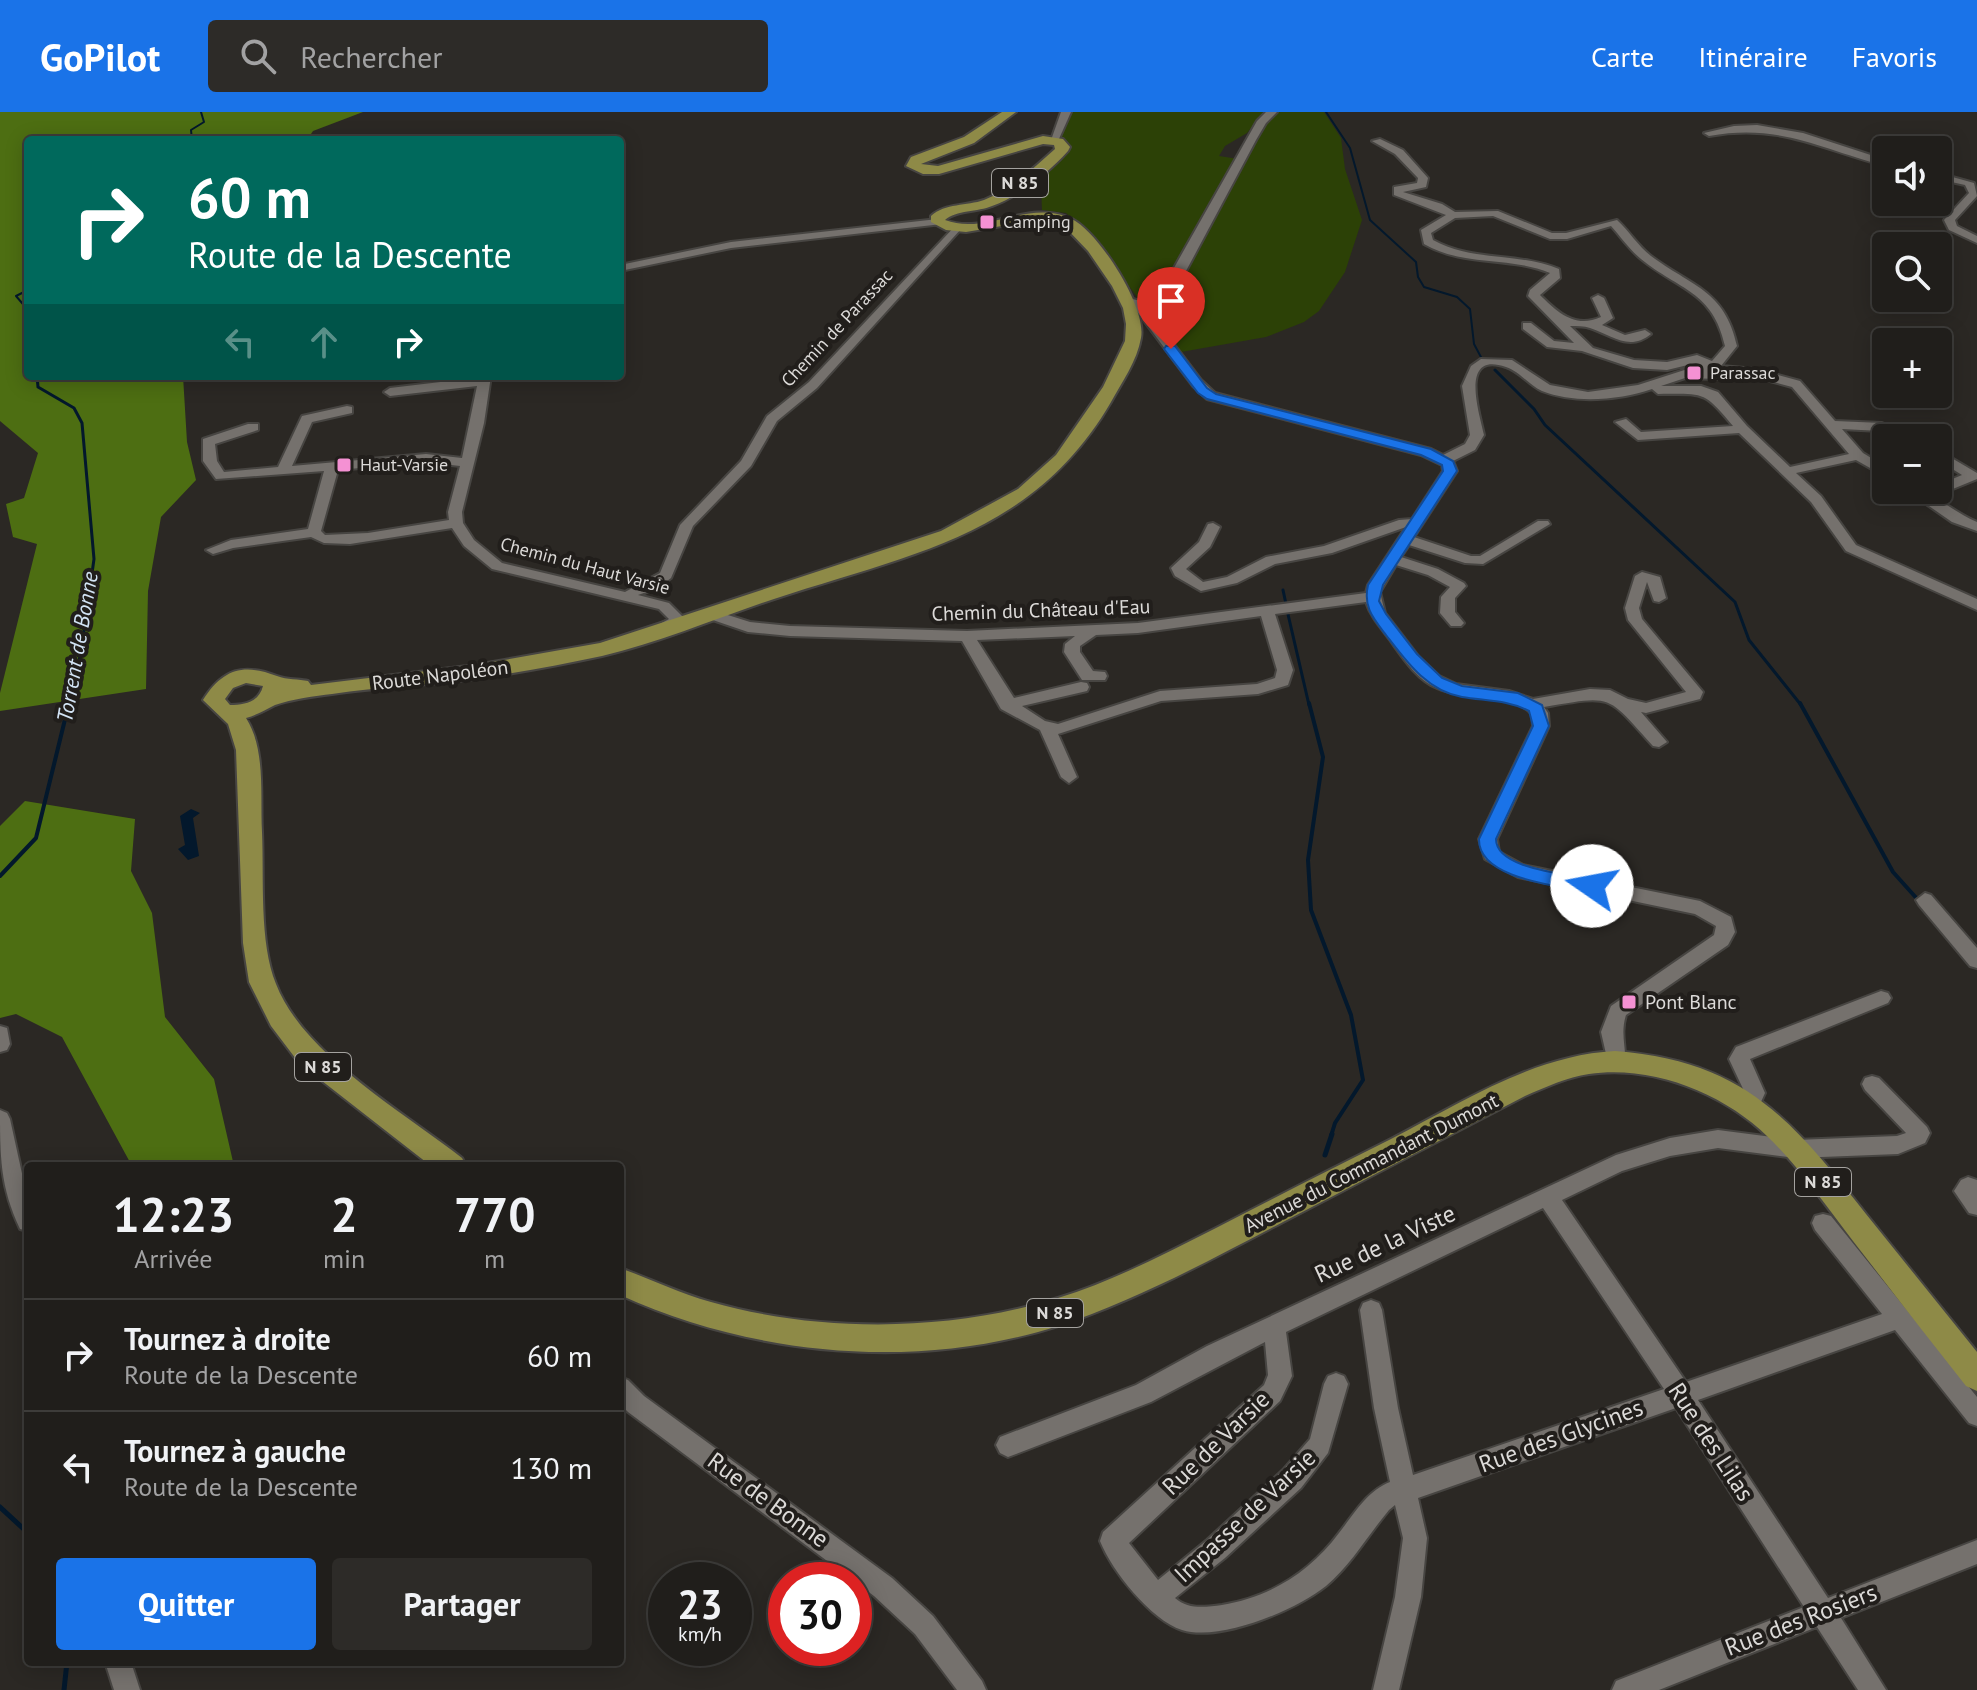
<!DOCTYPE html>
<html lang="fr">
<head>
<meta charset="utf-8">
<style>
  :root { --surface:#201e1b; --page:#2d2b28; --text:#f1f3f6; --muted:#a2a2a3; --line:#3d3c3a; --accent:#1a73e8 }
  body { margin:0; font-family:"PT Sans",sans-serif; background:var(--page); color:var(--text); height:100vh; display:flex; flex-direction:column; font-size:30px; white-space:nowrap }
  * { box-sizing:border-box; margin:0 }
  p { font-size:26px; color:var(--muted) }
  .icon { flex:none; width:44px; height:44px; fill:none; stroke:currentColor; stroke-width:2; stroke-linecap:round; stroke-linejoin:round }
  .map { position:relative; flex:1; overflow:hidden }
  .panel { position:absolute; left:24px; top:1050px; width:600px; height:504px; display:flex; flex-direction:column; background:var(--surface); border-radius:8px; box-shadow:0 4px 20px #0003,0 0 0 2px var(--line) }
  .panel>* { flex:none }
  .guide { position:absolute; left:24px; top:24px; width:600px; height:244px; border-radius:8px; box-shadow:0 4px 20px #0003,0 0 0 2px var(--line); background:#00695c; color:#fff; overflow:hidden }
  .controls { position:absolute; left:1872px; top:24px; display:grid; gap:16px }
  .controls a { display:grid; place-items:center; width:80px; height:80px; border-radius:8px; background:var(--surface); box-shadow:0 4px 20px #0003,0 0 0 2px var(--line); font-size:40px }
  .speed { position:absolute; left:648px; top:1450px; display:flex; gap:16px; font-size:40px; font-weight:700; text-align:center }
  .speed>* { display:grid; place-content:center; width:104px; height:104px; border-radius:50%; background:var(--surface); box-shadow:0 4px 20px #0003,0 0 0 2px var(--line); line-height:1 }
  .speed small { font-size:20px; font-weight:400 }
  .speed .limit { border:12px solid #d22; background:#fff; color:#111 }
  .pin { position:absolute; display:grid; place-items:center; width:68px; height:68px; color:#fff; margin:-82px -34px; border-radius:50% 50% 50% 0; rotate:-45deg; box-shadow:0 0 8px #0007 }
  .pin .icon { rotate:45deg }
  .me { position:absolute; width:88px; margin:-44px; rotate:282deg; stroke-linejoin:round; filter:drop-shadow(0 0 6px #0008) }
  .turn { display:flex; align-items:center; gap:28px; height:168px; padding:0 32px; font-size:36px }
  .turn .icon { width:104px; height:104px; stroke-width:2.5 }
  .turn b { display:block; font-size:56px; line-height:68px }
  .lanes { display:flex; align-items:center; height:76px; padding:0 32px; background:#0003; justify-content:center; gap:40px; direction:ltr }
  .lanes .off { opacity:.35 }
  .eta { display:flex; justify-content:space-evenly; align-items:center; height:136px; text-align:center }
  .eta b { font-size:48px; font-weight:700; line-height:56px }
  .action { display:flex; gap:16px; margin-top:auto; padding:16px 32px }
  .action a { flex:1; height:92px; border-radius:8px; background:var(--accent); color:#fff; font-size:32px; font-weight:700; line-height:92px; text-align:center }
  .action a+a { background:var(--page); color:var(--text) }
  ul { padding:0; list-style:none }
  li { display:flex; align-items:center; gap:24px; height:112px; padding:0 32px; border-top:2px solid var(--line) }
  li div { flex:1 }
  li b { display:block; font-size:30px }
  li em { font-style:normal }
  header { display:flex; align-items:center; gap:48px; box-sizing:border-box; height:112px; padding:0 40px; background:var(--accent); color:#fff }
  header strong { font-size:38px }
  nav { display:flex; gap:44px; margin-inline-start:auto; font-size:28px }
  .search { width:560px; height:72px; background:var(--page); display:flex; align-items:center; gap:20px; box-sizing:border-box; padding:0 28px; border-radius:8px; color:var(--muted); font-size:30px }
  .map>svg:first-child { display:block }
  .green { fill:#2c4106 }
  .forest { fill:#4d6e12 }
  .water { fill:#03182c }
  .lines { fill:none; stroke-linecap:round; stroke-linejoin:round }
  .stream-far3 { stroke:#03182c; stroke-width:2 }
  .stream-far2 { stroke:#03182c; stroke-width:3 }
  .stream-far1 { stroke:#03182c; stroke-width:4 }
  .stream { stroke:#03182c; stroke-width:5 }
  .minor-casing { stroke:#474542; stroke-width:4 }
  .major-casing { stroke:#474542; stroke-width:4 }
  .minor { fill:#75716d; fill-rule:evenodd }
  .major { fill:#8e8a47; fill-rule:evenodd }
  .route { fill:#1a73e8; stroke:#114b97; stroke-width:2 }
  .poi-dot { fill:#f491d3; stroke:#211e1b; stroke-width:3 }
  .labels { text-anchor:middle; stroke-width:8; stroke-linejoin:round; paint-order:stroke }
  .shield { fill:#211e1b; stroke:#a4a29f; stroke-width:2 }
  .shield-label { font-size:18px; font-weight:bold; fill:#dcdad8 }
  .far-poi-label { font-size:18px; fill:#dcdad8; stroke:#211e1b; text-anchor:start }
  .far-street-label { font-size:18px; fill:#dcdad8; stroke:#211e1b }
  .street-label { font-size:20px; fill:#dcdad8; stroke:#211e1b }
  .poi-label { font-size:20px; fill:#dcdad8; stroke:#211e1b; text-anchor:start }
  .water-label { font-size:22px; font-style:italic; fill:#d3e4f5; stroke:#211e1b }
  .near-street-label { font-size:24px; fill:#dcdad8; stroke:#211e1b }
</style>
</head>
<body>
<header>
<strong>GoPilot</strong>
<div class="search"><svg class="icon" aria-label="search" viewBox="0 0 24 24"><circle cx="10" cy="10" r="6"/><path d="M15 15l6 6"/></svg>Rechercher</div>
<nav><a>Carte</a><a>Itinéraire</a><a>Favoris</a></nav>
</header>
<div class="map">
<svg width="1977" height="1578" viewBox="0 0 1977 1578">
  <rect width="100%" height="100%" fill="#2b2824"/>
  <!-- green -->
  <path class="green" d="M1071,0h193l-17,21 -22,13 -6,10 26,4 21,-39 10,-9h48l17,26 4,31 17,51 -17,52 -26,39 -15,11 -38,15 -85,15 -20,-36 -18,-11 -52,-70 -25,-22 -24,-3c-2,-32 4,-37 26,-59v-7l-9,-6 5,-16z"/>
  <!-- forest -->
  <g class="forest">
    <path d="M0,0h363l-50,19 -6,9h-279v236h155l4,66 9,38 -35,37 -13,74 -2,98 -146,22v-18l37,-149 -24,-7 -7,-33 18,-6 14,-45 -38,-32z"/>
    <path d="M25,689l110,18 -4,52 21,42 13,104 49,62 20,87h-102l-70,-129 -46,-23 -16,4v-192z"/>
  </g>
  <!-- water -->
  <path class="water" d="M191,697l9,4 -7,5 6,38 -11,4 -10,-11 7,-4 -5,-29z"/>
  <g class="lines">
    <!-- stream-far3 -->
    <g class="stream-far3">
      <path d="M1326,0l24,36 20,72 46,42 2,15 6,10 33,10 13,12 4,35 8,15"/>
      <path d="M192,28l-1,-10 13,-8 -3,-10"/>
      <path d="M28,178l-12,6 12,14"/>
    </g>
    <!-- stream-far2 -->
    <g class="stream-far2">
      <path d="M1495,258l39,39 11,16 190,177 14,38 52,65"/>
      <path d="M37,264l1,11 36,21 8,15 12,136 -13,93 -13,53"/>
      <path d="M1283,478l3,14"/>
      <path d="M1287,498l22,95"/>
    </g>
    <!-- stream-far1 -->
    <g class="stream-far1">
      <path d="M1309,591l14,54 -15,103 3,50 40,105 12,65 -28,43 -4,13"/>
      <path d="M1800,591l93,169 26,29"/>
      <path d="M0,764l36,-38 33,-135"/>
    </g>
    <!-- stream -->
    <g class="stream">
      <path d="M1325,1043l7,-21"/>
      <path d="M0,1395l28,26"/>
      <path d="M64,1578l3,-28"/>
    </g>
    <!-- minor casing -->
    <g class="minor-casing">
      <g id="minor">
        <path d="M1061,0h10l-13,29 -8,2z"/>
        <path d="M1266,0h11l-11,11 -10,17 -70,131 -25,38 -11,4 51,67 14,13 216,56 12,6 22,-11 5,-9 -8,-49 9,-20 10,-7 31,1 38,25 38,7 50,-7 62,-20 -4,-2 -29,7 -34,-2 -51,-17 -35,-4 -24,-18v-6h8l23,18 20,2 -46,-47 2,-6 20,-17c-41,-17 -86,-6 -126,-29l-3,-14 25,-15 -52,-20v-8l23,-4 1,-5 -23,-24 -23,-13 8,-2 23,11 25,28 -2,9 -23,5 39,12 13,8 43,-1 54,22h14l51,-13c12,11 21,26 34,36 40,30 74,34 86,90l-16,20 35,3 44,12 35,40 47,2 29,12 2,3h-18l-15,-7 -38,-2 21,24 23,14v10l-30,-17 -60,13 25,23 35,49 121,54v11l-131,-59 -35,-49 -72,-69 -101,7 -23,-18 11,-3 15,13 92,-6c-30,-36 -29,-32 -75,-32l-6,-5c-32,11 -77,15 -110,2 -13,-6 -23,-20 -36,-24 -48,-17 -26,48 -22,68l-9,15 -22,11 4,10 -43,66 57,19h9l58,-35h10l2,3 -67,40 -18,-1 -56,-18 -8,12 37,12 26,14 2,3 -11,12v14l9,11 -3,3h-10l-11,-13 1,-16 9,-10 -22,-12 -32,-10 -16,27 5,21 33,43 21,20 17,8 53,7 24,8 57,-10 20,1 18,9 18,4 40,-11 -58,-72 -3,-12 10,-32 7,-4 18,5 6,21 -7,4 -5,-1 -7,-19 -8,26 3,11 61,73 -3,7 -54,14 -5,-1 26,30 -8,5 -6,-1c-47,-52 -39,-51 -109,-39l4,6 1,13 -52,113 2,13 24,13 177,36 31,16 4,15 -7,13 -102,70c-7,22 3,37 -3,52l-7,2 -7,-2 -8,-35 10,-26 103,-71 2,-9 -21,-12 -177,-37 -33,-18 -6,-20 54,-113 -1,-12c-23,-24 -66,-13 -95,-26 -19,-8 -32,-27 -44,-44 -9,-13 -22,-26 -27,-42l-91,12 18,56 -5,15 -30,9 -97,7 -103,33 19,43 -8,6 -8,-6 -21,-47 -39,-21 -39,-68 -172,-5 -42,-4 -41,-14 -2,-3 7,-5 38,12 40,4 177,5 171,-8 228,-30 2,-8 38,-58 -74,26 -57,11 -38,19 -36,8 -26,-15 -4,-8 28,-26 9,-18 5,-1 7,4 -10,20 -24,22 17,13 24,-5 39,-20 58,-11 75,-26 13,-1 31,-48 -1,-6 -21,-10 -214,-56 -14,-13 -60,-80 -11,-5 6,-3 13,3 5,6 7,-2 104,-184zM1493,104l57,23h17l44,-13c10,11 18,23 30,33 38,31 72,32 84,87l-13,15 -15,-6 -30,7 -33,-2 -41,-12 -23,-22c7,0 14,0 20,2 22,7 39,24 61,6l-6,-4 -20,5 -23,-10 11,-7 -9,-20 -6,-3 -6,3 9,19c-26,12 -44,-5 -61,-22l20,-17 -1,-9c-41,-17 -87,-7 -126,-29l-2,-7 24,-15zM1728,263l27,2 37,10 57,67 -59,13 -43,-41 -29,-34 -17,-6h-40l24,-8 35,1zM1261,504l16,54 -2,8 -18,6 -97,7 -102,33 -13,-3 -23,-15 65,-15 2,-4 -2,-4 -6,-1 -67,16 -37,-58 98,-4 -10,8 -1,8 18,28h23l2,-4 -2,-4 -12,-1 -13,-19v-6l16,-11 42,-2z"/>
        <path d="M1757,13l46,8 83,27v6c-66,-17 -106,-43 -177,-30l-5,-3 30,-7z"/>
        <path d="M1938,61l36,10 3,13 -22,24 2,6 20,10v7l-28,-13 -5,-10 25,-27 -4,-8 -27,-6z"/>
        <path d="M938,107l5,3 -1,2 -211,24 -111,23v-6l111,-23z"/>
        <path d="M957,112l5,3 -1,2 -144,159 -40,33 -26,45 -58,60 -22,52 -13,10 -20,7 31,8 17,17 -27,14 -8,-5 18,-10 -10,-10 -167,-40 -28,-23 -12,-18 -102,16 -26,-1 -13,-6 -78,11 -20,6 -7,-4 25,-10 77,-11 16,-58 -108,8 -13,-18v-22l45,-15h10v6l-43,14 2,17 7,11 54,-5 24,-51 45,-10 5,1v6l-40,9 -20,44 134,-12 36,4 15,-72 -87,10 -6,-4 6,-4 101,-12 -7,47 -22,89 1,11 11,17 28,23 123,29 35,-19 20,-48 61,-64 26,-45 42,-34zM426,350l34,4 -12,46 1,8 -81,13 -43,2 -4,-4 17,-61z"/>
        <path d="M1938,338l39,23v6l-34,14h-10l-2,-3h7v-5l24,-10 -24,-15z"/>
        <path d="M1906,378c27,0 46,22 71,32v9l-25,-9z"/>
        <path d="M1925,781l6,2 46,53v20l-7,-2 -51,-61 -3,-5z"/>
        <path d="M1881,879l7,2 3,5 -3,5 -138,56 15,34 -9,20 -7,2 -7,-2 -3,-6 6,-14 -16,-34 7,-12z"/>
        <path d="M0,914l7,2 3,16 -3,6 -7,2z"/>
        <path d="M1872,964l7,2 48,49 3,6 -5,10 -27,11 -102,4 -78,-10 -48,8 -48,15 -60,29 124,182 196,-68 -67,-84 -3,-7 3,-7 8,-2 8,2 146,181v29l-8,-3 -74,-93 -197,70 130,198 149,-58v24l-136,54 45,72h-28l-41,-63 -158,63h-47l4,-9 188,-74 -128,-199 -258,90 9,40 -6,59 -22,93h-26l22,-93 8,-59 -8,-33 -6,5c-21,25 -38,55 -63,76 -30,24 -106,56 -144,44 -31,-10 -70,-59 -82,-89l3,-9 161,-147 4,-10 -3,-33 -114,60 -143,55 -8,-4 -4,-8 4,-8 136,-52 71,-39 409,-191 54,-17 48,-8 78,10 101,-4 9,-3 -41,-43 -3,-6 3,-6zM1543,1096l121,181 -251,86 -15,-67 -16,-98 -3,-7 -8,-3 -8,3 -3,7 14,98 16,74c-23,9 -36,32 -51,51 -29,39 -69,64 -117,72 -16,2 -34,5 -47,-7l50,-40 76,-70 27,-35 20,-69 -4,-8 -8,-3 -8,3 -4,8 -14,55 -27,31 -76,70 -49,40 -29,-37 151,-142 12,-25 -6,-44z"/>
        <path d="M0,998l7,3 3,6 18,82v30l-8,-2c-20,-42 -20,-73 -20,-119z"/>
        <path d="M1968,1065l9,3v35l-8,-2 -15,-22 7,-11z"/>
        <path d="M620,1265l8,3 16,16 248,182 41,38 49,65 4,9h-29l-42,-56 -41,-38 -246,-184 -8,-8z"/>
        <path d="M105,1550h26l9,28h-26z"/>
      </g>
    </g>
    <!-- major casing -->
    <g class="major-casing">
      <g id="major">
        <path d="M1002,0h14l-42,31 -53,21 17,2 105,-30 20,3 7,8 -2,4c-20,22 -48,45 -76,55 -14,6 -36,4 -47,14 41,16 84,-22 127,-1 27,14 75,88 69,119 -4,23 -19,44 -30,64 -78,134 -201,152 -337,197 -55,18 -115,44 -172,57 -42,9 -85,17 -128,23 -47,6 -95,8 -142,15 -17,2 -40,5 -57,11 -10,5 -18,10 -29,13 20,31 14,78 16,114 2,45 -3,111 14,152 27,70 127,128 186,174l4,8h-35l-132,-103 -28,-37 -22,-44 -6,-39 -7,-193 -8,-26 -25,-24c20,-31 40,-37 74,-24 10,4 22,3 31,5l3,4 165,-20 124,-22 341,-112 77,-42 38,-34 47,-68 22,-46 1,-17 -3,-16 -11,-22 -24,-35 -24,-25 -27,-6 -71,12 -20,-2 -15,-8v-6c14,-13 36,-10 53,-16 27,-11 50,-32 71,-51l-1,-4 -11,-1 -104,30h-16l-17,-8 5,-9 53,-20zM246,571l17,3c-4,16 -18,19 -33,19l-5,-6 8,-11z"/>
        <path d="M1615,939c129,10 176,68 251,163 37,46 74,92 111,138v39l-11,-5c-38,-48 -75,-96 -113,-145 -27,-35 -53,-73 -85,-104 -45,-44 -115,-72 -179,-63 -22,3 -43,13 -64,22 -80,42 -161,84 -242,126 -73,38 -146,78 -225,104 -142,45 -304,30 -438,-31v-27c30,11 59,25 91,34 109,31 239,30 347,-4 56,-17 108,-45 160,-71 58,-30 115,-59 173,-88 70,-36 143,-84 224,-88z"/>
      </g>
    </g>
    <!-- minor -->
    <use href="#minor" class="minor"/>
    <!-- major -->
    <use href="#major" class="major"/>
  </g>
  <!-- route -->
  <path class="route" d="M1166,234h9l32,42 9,6 215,55 22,12 4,10 -74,114 -4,16 7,13 31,40 25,24 20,8 56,7 24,12 7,21 -53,113c0,32 79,35 102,42l3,5 -3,5 -6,2c-30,-7 -114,-13 -113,-54l54,-113 -4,-15c-21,-11 -43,-10 -67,-14 -35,-6 -56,-36 -76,-62 -13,-17 -23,-28 -18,-50l75,-114 -1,-6 -21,-10 -214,-56 -9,-6 -34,-44z"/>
  <!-- markers -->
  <g class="poi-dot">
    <rect x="979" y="102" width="16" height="16" rx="4"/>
    <rect x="1686" y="253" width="16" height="16" rx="4"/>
    <rect x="336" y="345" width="16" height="16" rx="4"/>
    <rect x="1621" y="882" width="16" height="16" rx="4"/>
  </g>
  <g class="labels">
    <!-- shield labels -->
    <g class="shield">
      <rect x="992" y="57" width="56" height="28" rx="6"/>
      <rect x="295" y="941" width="56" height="28" rx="6"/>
      <rect x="1795" y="1056" width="56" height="28" rx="6"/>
      <rect x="1027" y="1187" width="56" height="28" rx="6"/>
    </g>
    <g class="shield-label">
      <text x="1020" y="77">N 85</text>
      <text x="323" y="961">N 85</text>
      <text x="1823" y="1076">N 85</text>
      <text x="1055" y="1207">N 85</text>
    </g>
    <!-- far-poi labels -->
    <g class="far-poi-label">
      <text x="1003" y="116">Camping</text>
      <text x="1710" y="267">Parassac</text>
      <text x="360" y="359">Haut-Varsie</text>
    </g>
    <!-- far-street labels -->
    <g class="far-street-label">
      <text transform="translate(837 216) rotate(-47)" y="6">Chemin de Parassac</text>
      <text transform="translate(585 454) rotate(15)" y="6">Chemin du Haut Varsie</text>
    </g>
    <!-- street labels -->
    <g class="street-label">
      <text transform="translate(1041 498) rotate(-2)" y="7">Chemin du Château d'Eau</text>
      <text transform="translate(440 563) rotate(-7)" y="7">Route Napoléon</text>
      <text transform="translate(1371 1051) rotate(-27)" y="7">Avenue du Commandant Dumont</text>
    </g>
    <!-- poi labels -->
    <g class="poi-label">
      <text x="1645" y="897">Pont Blanc</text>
    </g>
    <!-- water labels -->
    <g class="water-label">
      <text transform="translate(77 535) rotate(-80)" y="8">Torrent de Bonne</text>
    </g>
    <!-- near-street labels -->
    <g class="near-street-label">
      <text transform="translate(1385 1132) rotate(-25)" y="8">Rue de la Viste</text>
      <text transform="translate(1561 1324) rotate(-20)" y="8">Rue des Glycines</text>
      <text transform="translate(1711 1330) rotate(57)" y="8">Rue des Lilas</text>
      <text transform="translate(1216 1331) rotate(-44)" y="8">Rue de Varsie</text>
      <text transform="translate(768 1388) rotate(36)" y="8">Rue de Bonne</text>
      <text transform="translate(1245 1404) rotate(-43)" y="8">Impasse de Varsie</text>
      <text transform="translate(1801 1508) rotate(-21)" y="8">Rue des Rosiers</text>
    </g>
  </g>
</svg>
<div class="controls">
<a><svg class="icon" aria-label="sound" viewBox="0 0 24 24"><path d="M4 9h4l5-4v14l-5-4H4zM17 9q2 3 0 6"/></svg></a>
<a><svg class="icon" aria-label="search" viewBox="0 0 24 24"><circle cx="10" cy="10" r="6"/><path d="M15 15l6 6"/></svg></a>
<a>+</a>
<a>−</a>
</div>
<div class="speed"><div>23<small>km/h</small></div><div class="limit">30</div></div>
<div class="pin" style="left:1171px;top:237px;background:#d93025"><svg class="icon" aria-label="arrive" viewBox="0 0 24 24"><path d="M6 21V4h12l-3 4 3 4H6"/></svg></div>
<svg class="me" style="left:1592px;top:774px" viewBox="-20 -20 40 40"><circle r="19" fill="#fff"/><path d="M0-13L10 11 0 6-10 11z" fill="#1a73e8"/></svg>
<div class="guide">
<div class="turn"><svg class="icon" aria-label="right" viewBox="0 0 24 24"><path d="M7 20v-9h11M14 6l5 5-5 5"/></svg><div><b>60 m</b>Route de la Descente</div></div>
<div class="lanes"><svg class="icon off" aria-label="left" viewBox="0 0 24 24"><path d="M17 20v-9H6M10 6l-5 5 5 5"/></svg><svg class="icon off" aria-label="ahead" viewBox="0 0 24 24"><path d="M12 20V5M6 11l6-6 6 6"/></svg><svg class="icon" aria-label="right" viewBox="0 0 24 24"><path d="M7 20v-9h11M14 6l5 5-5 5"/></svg></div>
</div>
<section class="panel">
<div class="eta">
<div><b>12:23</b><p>Arrivée</p></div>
<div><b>2</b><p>min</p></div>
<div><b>770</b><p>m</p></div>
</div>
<ul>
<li><svg class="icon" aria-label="right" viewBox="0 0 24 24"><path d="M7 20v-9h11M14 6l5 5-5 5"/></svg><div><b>Tournez à droite</b><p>Route de la Descente</p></div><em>60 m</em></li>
<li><svg class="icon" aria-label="left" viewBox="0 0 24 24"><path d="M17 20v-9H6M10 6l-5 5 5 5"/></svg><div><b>Tournez à gauche</b><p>Route de la Descente</p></div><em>130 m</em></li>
</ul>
<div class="action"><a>Quitter</a><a>Partager</a></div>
</section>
</div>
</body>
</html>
